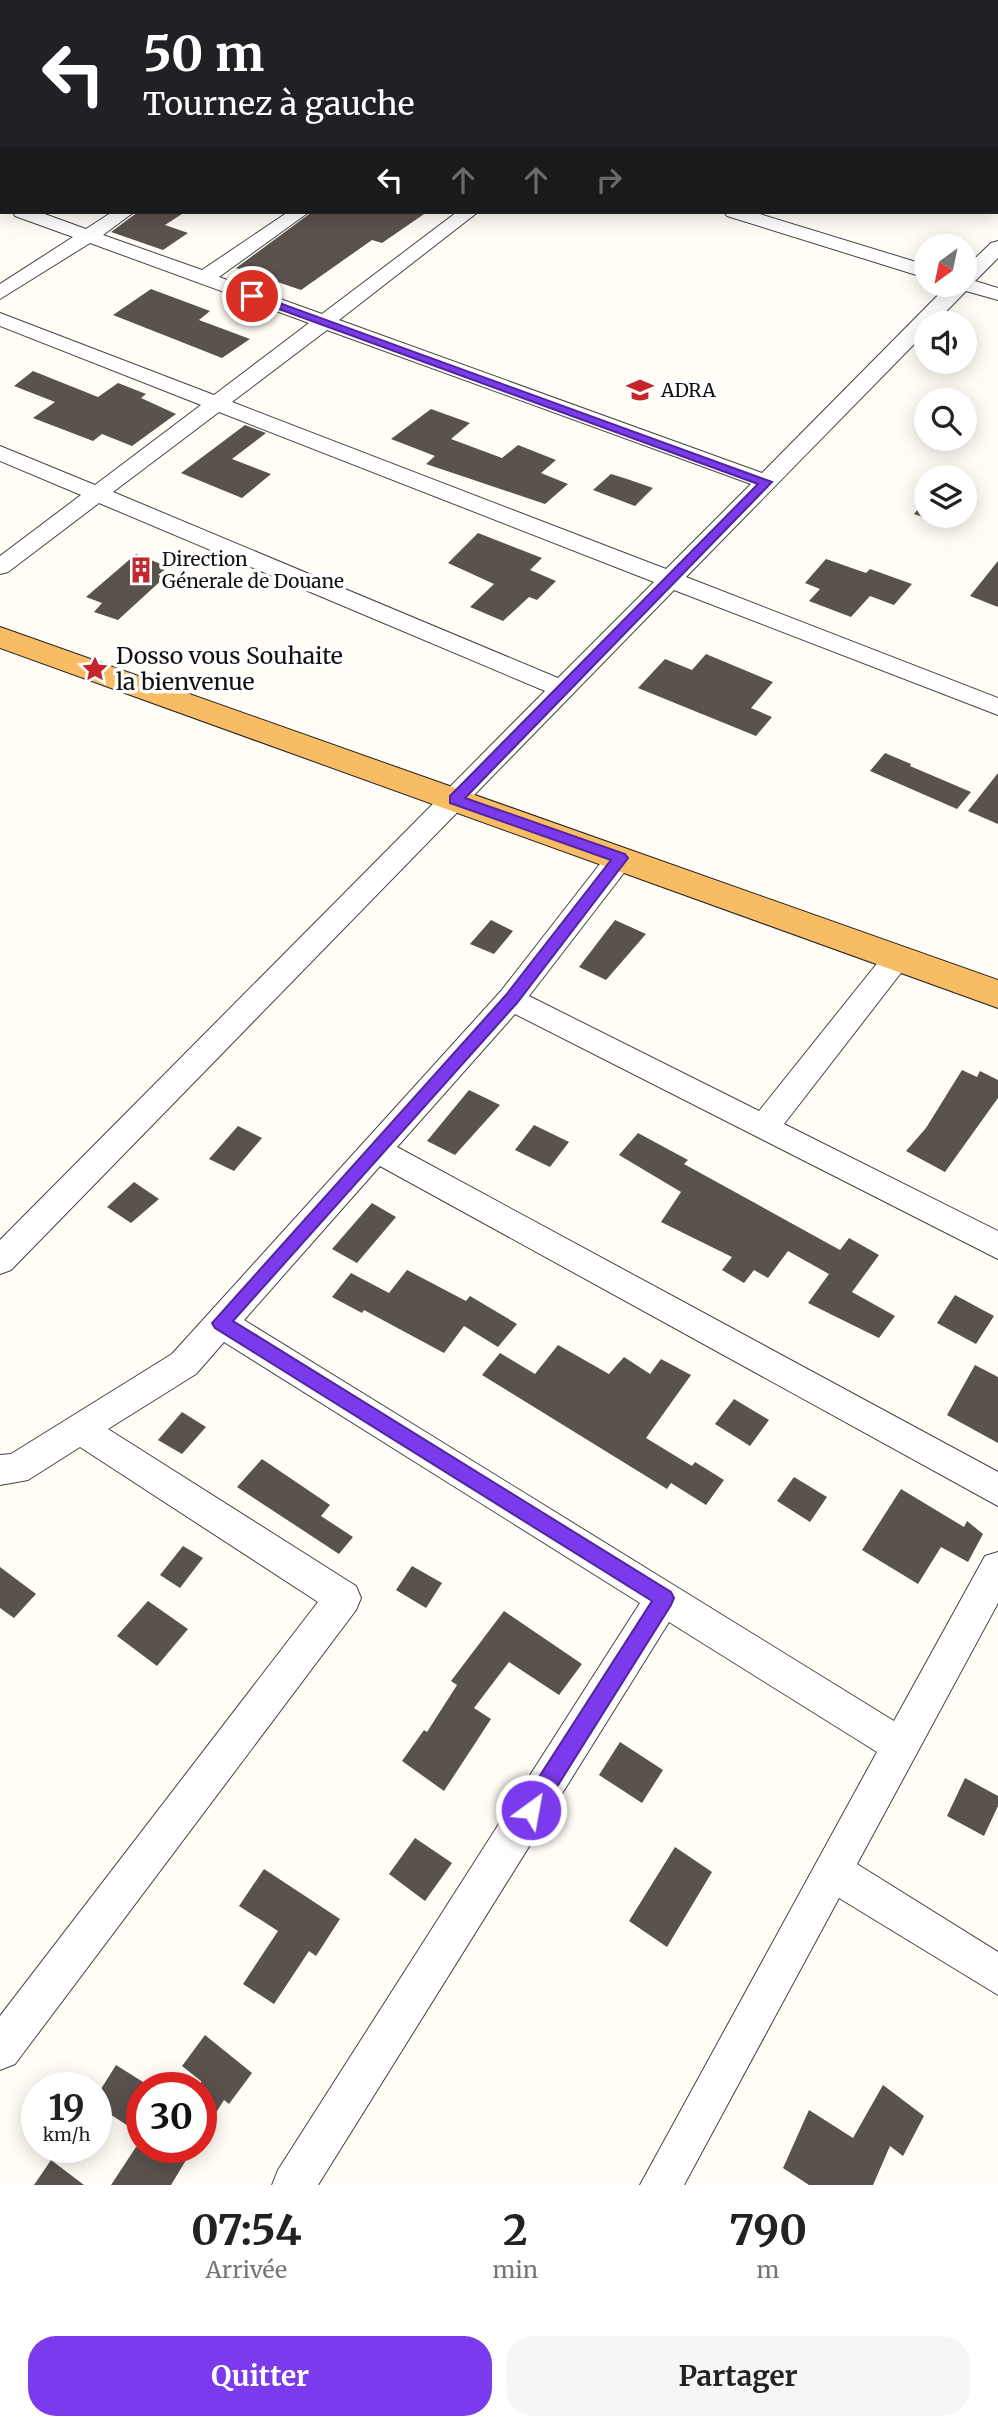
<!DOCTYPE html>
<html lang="fr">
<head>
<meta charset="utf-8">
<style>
  :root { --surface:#fff; --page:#f6f6f6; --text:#222; --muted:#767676; --accent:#7c3aed }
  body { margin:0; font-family:Merriweather,serif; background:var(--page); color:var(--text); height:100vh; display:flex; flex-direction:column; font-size:26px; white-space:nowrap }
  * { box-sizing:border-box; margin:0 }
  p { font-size:23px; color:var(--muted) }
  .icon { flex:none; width:38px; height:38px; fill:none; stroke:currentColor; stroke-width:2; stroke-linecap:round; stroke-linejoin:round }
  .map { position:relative; height:2185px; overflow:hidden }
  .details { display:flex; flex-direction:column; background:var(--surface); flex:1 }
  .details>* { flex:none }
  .guide { position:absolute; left:0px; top:0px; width:999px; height:214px; box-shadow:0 4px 18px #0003; background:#202124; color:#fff; overflow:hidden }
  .needle { width:46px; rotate:213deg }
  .tools { position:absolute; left:914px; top:234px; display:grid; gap:14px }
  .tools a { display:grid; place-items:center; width:63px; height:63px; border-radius:50%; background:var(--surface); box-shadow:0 4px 18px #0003; font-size:35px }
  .speed { position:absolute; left:21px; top:2072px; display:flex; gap:14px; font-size:35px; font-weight:700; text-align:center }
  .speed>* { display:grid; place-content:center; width:91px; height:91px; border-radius:50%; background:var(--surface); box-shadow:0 4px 18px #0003; line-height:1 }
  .speed small { font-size:18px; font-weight:400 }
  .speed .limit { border:10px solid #d22; background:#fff; color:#111 }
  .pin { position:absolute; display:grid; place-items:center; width:60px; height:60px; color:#fff; margin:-30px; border:4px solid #fff; border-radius:50%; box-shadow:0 2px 7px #0007 }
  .me { position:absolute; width:77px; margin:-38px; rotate:32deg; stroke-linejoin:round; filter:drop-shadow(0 0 5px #0008) }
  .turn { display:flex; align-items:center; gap:24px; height:147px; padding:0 28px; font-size:32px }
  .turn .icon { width:91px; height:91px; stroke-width:2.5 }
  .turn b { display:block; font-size:49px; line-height:60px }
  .lanes { display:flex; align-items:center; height:66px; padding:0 28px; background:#0003; justify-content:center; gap:35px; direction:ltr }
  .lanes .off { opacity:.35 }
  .eta { display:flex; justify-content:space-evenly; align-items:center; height:119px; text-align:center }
  .eta b { font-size:42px; font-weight:700; line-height:49px }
  .primary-button { display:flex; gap:14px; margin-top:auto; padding:14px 28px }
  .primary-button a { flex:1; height:80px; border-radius:28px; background:var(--accent); color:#fff; font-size:28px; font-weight:700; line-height:80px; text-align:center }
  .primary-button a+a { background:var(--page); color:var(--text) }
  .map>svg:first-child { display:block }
  .building { fill:#5a524d }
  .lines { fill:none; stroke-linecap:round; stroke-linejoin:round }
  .minor-casing { stroke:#444; stroke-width:2 }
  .trunk-casing { stroke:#222; stroke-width:2 }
  .minor { fill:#fff; fill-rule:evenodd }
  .trunk { fill:#f7bc64; fill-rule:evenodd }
  .route { fill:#7c3aed; stroke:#51269a; stroke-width:2 }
  .labels { text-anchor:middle; stroke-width:7; stroke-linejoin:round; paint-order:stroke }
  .far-poi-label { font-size:19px; fill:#111; stroke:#fff; text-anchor:start }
  .poi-label { font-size:23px; fill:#111; stroke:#fff; text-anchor:start }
</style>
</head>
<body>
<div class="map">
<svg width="998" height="2185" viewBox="0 0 998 2185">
  <rect width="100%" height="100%" fill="#fffdf5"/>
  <!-- building -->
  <g class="building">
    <path d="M138,212h47l-20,13 23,8 -25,17 -52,-18z"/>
    <path d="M312,212h115l-45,31 -10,-3 -71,50 -65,-22z"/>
    <path d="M151,289l59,22 -11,9 51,19 -28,19 -109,-43z"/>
    <path d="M33,371l65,26 20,-14 28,11 -5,4 35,16 -44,32 -30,-12 -9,7 -60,-23 22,-16 -41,-16z"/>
    <path d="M431,409l39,14 -19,16 51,19 16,-13 38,15 -15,13 27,11 -23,20 -119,-40 9,-8 -44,-17z"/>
    <path d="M245,425l21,8 -34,26 39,15 -29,24 -61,-25z"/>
    <path d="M611,474l16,5 26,9 -18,18 -42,-16z"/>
    <path d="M926,500v16h35l-9,11 -38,-13z"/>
    <path d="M478,533l64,25 -12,12 26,11 -19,19 -8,-3 -26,24 -33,-14 24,-23 -46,-21z"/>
    <path d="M136,554l32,13 -10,8 7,2 -47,43 -24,-8 8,-9 -16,-6z"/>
    <path d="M826,559l40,14 4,-4 42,15 -18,21 -24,-9 -19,21 -42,-16 11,-12 -15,-6z"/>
    <path d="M998,561v46l-28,-11z"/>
    <path d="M706,654l67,28 -22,26 21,9 -16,19 -118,-48 27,-29 27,11z"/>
    <path d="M885,753l26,11 -1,2 61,26 -14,17 -87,-38z"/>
    <path d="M998,773v51l-30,-13z"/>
    <path d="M491,920l22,11 -19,23 -24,-10z"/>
    <path d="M615,920l31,14 -40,46 -27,-13z"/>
    <path d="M962,1070l15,7 3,-6 18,9v18l-53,74 -39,-21 20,-23z"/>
    <path d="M469,1090l31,15 -45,50 -28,-14z"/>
    <path d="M534,1125l35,17 -19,25 -35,-17z"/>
    <path d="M238,1126l24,12 -28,33 -25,-12z"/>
    <path d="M638,1133l50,27 -4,4 156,86 9,-12 30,17 -27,37 43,24 -16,22 -71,-35 21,-29 -41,-23 -20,27 -14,-8 -10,13 -22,-13 10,-13 -71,-35 20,-30 -62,-37z"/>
    <path d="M134,1182l25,17 -28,24 -24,-16z"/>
    <path d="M372,1203l24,14 -39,46 -25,-14z"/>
    <path d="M407,1270l59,31 4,-5 47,28 -19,23 -34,-21 -20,27 -80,-43 -2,3 -30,-16 19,-24 38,20z"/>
    <path d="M955,1295l39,21 -18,28 -39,-21z"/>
    <path d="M558,1345l51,29 15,-17 26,17 11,-15 30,16 -45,63 46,28 3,-4 29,18 -18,25 -35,-22 -4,6 -185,-114 18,-22 35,21z"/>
    <path d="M975,1365l23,12v66l-51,-28z"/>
    <path d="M734,1399l35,21 -19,26 -35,-22z"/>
    <path d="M182,1412l24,15 -24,27 -24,-14z"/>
    <path d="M262,1459l68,46 -9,11 32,21 -14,17 -102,-67z"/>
    <path d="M794,1477l33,20 -17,25 -33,-21z"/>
    <path d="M901,1489l63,38 3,-6 16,13 -15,28 -27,-15 -23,37 -56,-34z"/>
    <path d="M183,1546l20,12 -23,30 -20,-13z"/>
    <path d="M412,1566l30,17 -16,25 -30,-18z"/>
    <path d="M0,1567l36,27 -22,24 -14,-10z"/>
    <path d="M148,1601l40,28 -31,37 -40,-30z"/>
    <path d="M504,1611l78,53 -23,31 -50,-33 -35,46 17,11 -47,72 -42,-30 22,-31 3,2 30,-47 -6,-4z"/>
    <path d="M620,1742l43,28 -21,33 -43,-28z"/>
    <path d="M965,1778l33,18v10l-14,30 -37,-20z"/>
    <path d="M415,1838l37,25 -27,38 -36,-27z"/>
    <path d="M675,1847l37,25 -45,75 -38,-26z"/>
    <path d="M264,1869l76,50 -24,37 -7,-5 -35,53 -31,-20 35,-53 -39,-25z"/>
    <path d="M205,2035l47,38 -23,31 -5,-4 -23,36v-55l-19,-15z"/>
    <path d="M116,2065l35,22 -9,1v47l-46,-30v-8z"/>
    <path d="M883,2085l41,31 -21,40 -13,-10 -17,39h-64l-26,-17 26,-58 44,28z"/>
    <path d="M136,2147h58l-23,38h-60z"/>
    <path d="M51,2160l33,25h-50z"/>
  </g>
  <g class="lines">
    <!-- minor casing -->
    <g class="minor-casing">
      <g id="minor">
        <path d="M50,0h21l1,2h-21z"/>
        <path d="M164,0h18l-19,2z"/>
        <path d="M351,0h21l1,2h-21z"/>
        <path d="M441,0h18l-19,2z"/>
        <path d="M591,0h18l-19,2z"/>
        <path d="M825,0h21l1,2h-21z"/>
        <path d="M919,0h18l-19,2z"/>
        <path d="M0,112h2l-2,12z"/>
        <rect x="0" y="198" width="2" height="12"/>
        <path d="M13,212h26l47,17 26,-17h22l-31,23 99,35 86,-58h21l-90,65 103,37 135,-102h21l-139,108 423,153 186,-188h16v-16l27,-26 7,-2v17l-23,23 23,7v12l-32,-9 -32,33h-8v8l-240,245 312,121v17l-324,-125 -663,680 -11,4v-34l545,-549 -446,-188 -91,69 -8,2v-18l81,-61 -81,-34v-15l95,39 106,-80 -201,-79v-13l214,82 95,-72 -219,-80 -90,56v-15l73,-47 -58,-21zM327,330l424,154 -85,85 -434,-167zM219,412l435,170 -96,96 -445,-186z"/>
        <path d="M724,212h29l173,53v13l-199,-62z"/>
        <path d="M620,849l10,2 3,7 -3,7 -101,131 230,115 128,-160 10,-3 10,3 4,7 -4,7 -123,159 214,107v28l-483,-245 -118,133 601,325v34l-618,-340 -136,154 650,401 91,-165 13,-4v51l-141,261 141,88v43l-159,-97 -155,287h-44l237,-433 -208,-130 -351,563h-46l6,-15 362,-567 -416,-261 -28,32 -88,55 248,157 5,12 -5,12 -341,454 -15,6v-54l318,-414 -238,-155 -52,33 -28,5v-30l11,-1 161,-100 329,-363 109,-140z"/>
      </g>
    </g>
    <!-- trunk casing -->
    <g class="trunk-casing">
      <path id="trunk" d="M0,627l998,353v28l-998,-360z"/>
    </g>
    <!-- minor -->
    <use href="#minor" class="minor"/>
    <!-- trunk -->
    <use href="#trunk" class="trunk"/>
  </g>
  <!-- route -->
  <path class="route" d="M252,293l520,189 -307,316 160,56 3,4 -111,145 -284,318 438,271 3,6 -3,7 -133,212 -7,3 -8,-3 -3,-7 3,-8 129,-201 -437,-273 -3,-5 294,-328 105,-135 -161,-57v-7l308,-312 -509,-186 -2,-2z"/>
  <!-- icons -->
  <defs>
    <g id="school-bare" transform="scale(2.1)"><path d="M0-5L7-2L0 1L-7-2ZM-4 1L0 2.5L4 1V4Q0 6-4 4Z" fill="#c4262e" stroke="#fff" stroke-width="2.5" paint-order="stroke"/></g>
    <g id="building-bare" transform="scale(2.1)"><path d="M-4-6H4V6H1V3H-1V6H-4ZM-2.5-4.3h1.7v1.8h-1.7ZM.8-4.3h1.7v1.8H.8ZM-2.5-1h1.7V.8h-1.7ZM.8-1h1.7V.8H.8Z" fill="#c4262e" stroke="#fff" stroke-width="2.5" paint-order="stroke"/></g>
    <g id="sight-bare" transform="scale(2.1)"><path d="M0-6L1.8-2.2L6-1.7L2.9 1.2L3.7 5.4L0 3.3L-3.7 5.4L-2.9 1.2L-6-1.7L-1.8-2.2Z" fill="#c4262e" stroke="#fff" stroke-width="2.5" paint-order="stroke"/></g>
  </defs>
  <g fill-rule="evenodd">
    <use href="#school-bare" x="640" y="390"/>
    <use href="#building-bare" x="141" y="570"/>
    <use href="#sight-bare" x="95" y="669"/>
  </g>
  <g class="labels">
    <!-- far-poi labels -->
    <g class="far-poi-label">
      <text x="661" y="397">ADRA</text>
      <text x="162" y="566">Direction<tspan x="162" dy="22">Génerale de Douane</tspan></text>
    </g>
    <!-- poi labels -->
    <g class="poi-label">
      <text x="116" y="664">Dosso vous Souhaite<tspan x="116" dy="26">la bienvenue</tspan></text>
    </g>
  </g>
</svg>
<div class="tools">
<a><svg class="needle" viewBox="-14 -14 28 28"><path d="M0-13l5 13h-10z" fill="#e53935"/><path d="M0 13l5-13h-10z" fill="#767676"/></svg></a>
<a><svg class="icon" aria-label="sound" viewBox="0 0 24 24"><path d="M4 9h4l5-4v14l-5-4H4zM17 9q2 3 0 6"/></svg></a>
<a><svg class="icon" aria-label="search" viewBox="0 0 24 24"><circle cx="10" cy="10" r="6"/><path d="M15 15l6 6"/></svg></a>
<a><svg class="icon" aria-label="layers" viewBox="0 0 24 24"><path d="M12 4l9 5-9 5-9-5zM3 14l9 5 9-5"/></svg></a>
</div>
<div class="speed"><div>19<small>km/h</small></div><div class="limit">30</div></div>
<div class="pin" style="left:252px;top:296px;background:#d93025"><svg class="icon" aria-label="arrive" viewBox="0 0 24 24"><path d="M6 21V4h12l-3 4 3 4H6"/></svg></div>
<svg class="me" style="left:531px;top:1810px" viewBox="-20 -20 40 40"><circle r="17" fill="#7c3aed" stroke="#fff" stroke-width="3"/><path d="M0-11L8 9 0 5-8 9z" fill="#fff"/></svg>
<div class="guide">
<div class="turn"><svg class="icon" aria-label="left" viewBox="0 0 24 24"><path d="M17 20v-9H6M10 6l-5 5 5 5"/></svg><div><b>50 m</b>Tournez à gauche</div></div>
<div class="lanes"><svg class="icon" aria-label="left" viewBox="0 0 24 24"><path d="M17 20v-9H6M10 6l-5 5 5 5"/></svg><svg class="icon off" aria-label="ahead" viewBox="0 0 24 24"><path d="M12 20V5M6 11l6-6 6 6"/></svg><svg class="icon off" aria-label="ahead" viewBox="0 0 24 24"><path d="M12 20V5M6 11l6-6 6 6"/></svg><svg class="icon off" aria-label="right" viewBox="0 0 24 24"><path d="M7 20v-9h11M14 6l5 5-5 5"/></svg></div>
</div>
</div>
<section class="details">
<div class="eta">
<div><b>07:54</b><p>Arrivée</p></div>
<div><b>2</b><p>min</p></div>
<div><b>790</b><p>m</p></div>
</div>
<div class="primary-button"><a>Quitter</a><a>Partager</a></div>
</section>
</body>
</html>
